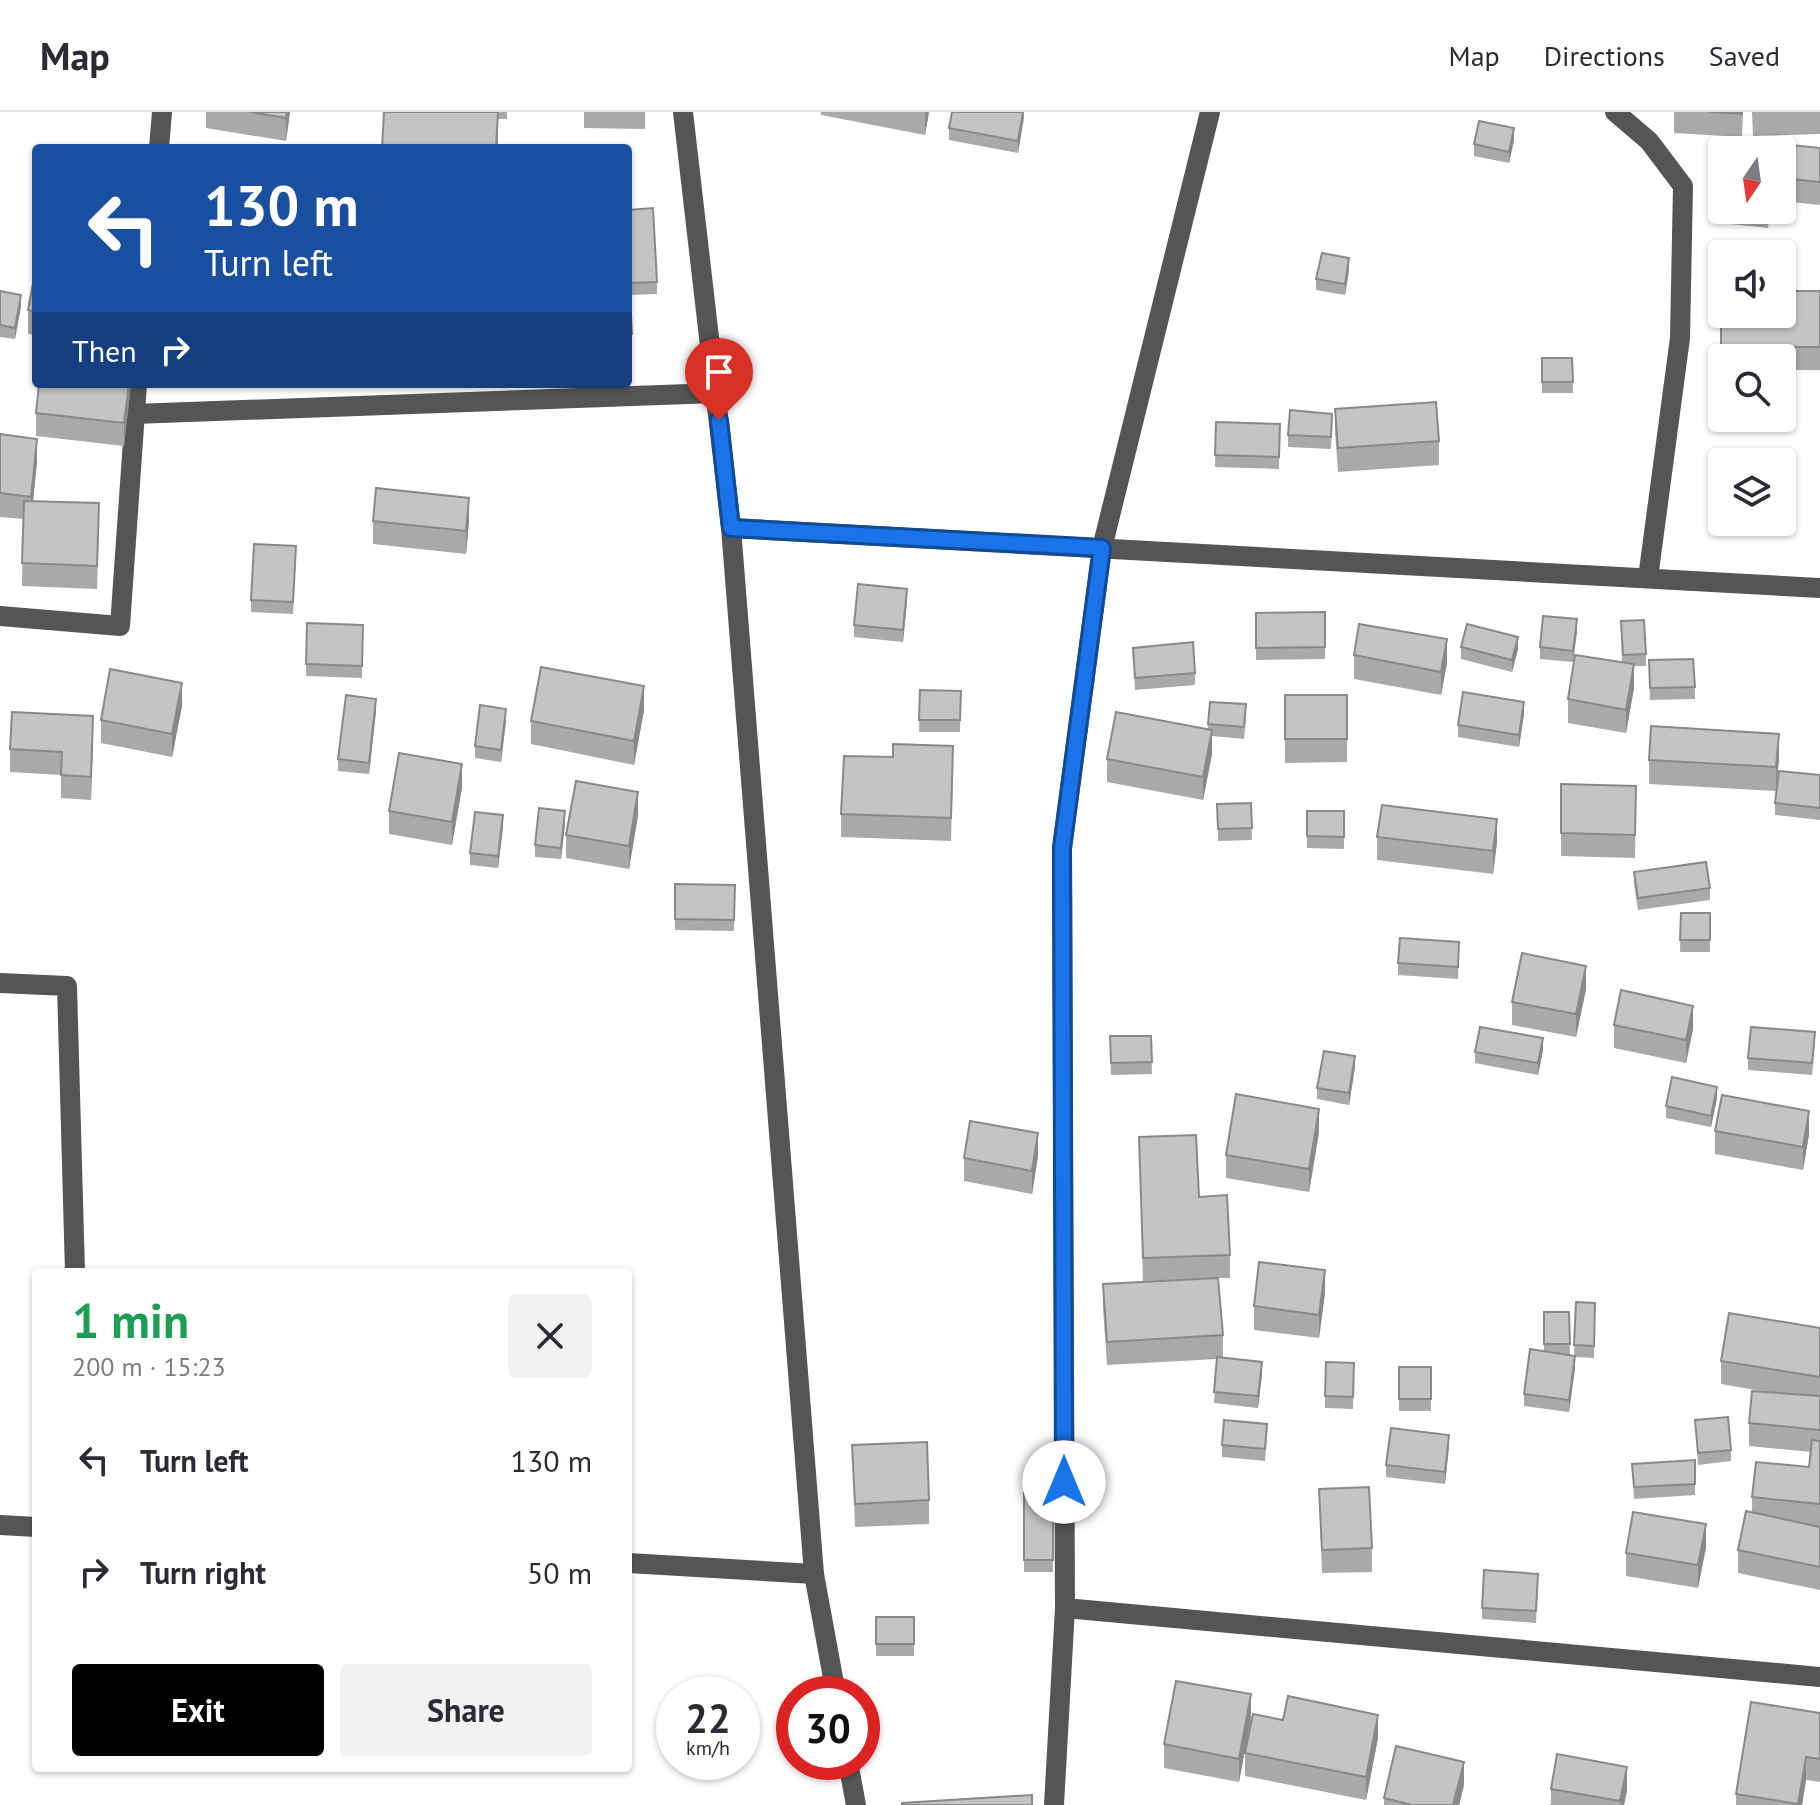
<!DOCTYPE html>
<html lang="en">
<head>
<meta charset="utf-8">
<style>
  :root { --surface:#fff; --page:#f2f2f3; --text:#2b2b33; --muted:#7c7c81; --line:#e1e1e2; --accent:#000 }
  body { margin:0; font-family:"PT Sans",sans-serif; background:var(--page); color:var(--text); height:100vh; display:flex; flex-direction:column; font-size:30px; white-space:nowrap }
  * { box-sizing:border-box; margin:0 }
  p { font-size:26px; color:var(--muted) }
  .icon { flex:none; width:44px; height:44px; fill:none; stroke:currentColor; stroke-width:2; stroke-linecap:round; stroke-linejoin:round }
  .map { position:relative; flex:1; overflow:hidden }
  .sheet { position:absolute; left:32px; top:1156px; width:600px; height:504px; display:flex; flex-direction:column; background:var(--surface); border-radius:8px; box-shadow:0 2px 6px #0004 }
  .sheet>* { flex:none }
  .banner { position:absolute; left:32px; top:32px; width:600px; height:244px; border-radius:8px; box-shadow:0 2px 6px #0004; background:#1a4fa0; color:#fff; overflow:hidden }
  .needle { width:52px; rotate:193deg }
  .buttons { position:absolute; left:1708px; top:24px; display:grid; gap:16px }
  .buttons a { display:grid; place-items:center; width:88px; height:88px; border-radius:8px; background:var(--surface); box-shadow:0 2px 6px #0004; font-size:40px }
  .speed { position:absolute; left:656px; top:1564px; display:flex; gap:16px; font-size:40px; font-weight:700; text-align:center }
  .speed>* { display:grid; place-content:center; width:104px; height:104px; border-radius:50%; background:var(--surface); box-shadow:0 2px 6px #0004; line-height:1 }
  .speed small { font-size:20px; font-weight:400 }
  .speed .limit { border:12px solid #d22; background:#fff; color:#111 }
  .pin { position:absolute; display:grid; place-items:center; width:68px; height:68px; color:#fff; margin:-82px -34px; border-radius:50% 50% 50% 0; rotate:-45deg; box-shadow:0 0 8px #0007 }
  .pin .icon { rotate:45deg }
  .me { position:absolute; width:88px; margin:-44px; rotate:0deg; stroke-linejoin:round; filter:drop-shadow(0 0 6px #0008) }
  .turn { display:flex; align-items:center; gap:28px; height:168px; padding:0 40px; font-size:36px }
  .turn .icon { width:104px; height:104px; stroke-width:2.5 }
  .turn b { display:block; font-size:56px; line-height:68px }
  .then { display:flex; align-items:center; height:76px; padding:0 40px; background:#0003; gap:16px; font-size:30px }
  .round { display:grid; place-items:center; flex:none; width:84px; height:84px; border-radius:8px; background:var(--page) }
  .head { display:flex; align-items:center; justify-content:space-between; height:136px; padding:0 40px }
  h1 { font-size:48px; font-weight:600; line-height:60px; color:#1e9e55 }
  .action { display:flex; gap:16px; margin-top:auto; padding:16px 40px }
  .action a { flex:1; height:92px; border-radius:8px; background:var(--accent); color:#fff; font-size:32px; font-weight:600; line-height:92px; text-align:center }
  .action a+a { background:var(--page); color:var(--text) }
  ul { padding:0; list-style:none }
  li { display:flex; align-items:center; gap:24px; height:112px; padding:0 40px }
  li div { flex:1 }
  li b { display:block; font-size:30px }
  li em { font-style:normal }
  header { display:flex; align-items:center; gap:48px; box-sizing:border-box; height:112px; padding:0 40px; background:var(--surface); border-bottom:2px solid var(--line) }
  header strong { font-size:38px }
  nav { display:flex; gap:44px; margin-inline-start:auto; font-size:28px }
  .map>svg:first-child { display:block }
  .lines { fill:none; stroke-linecap:round; stroke-linejoin:round }
  .minor { stroke:#555; stroke-width:20 }
  .wall { fill:#a9a9a9 }
  .shaded-wall { fill:#898989 }
  .building { fill:#c4c4c4; stroke:#898989; stroke-width:2 }
  .route-casing { stroke:#114b97; stroke-width:20 }
  .route { stroke:#1a73e8; stroke-width:14 }
</style>
</head>
<body>
<header>
<strong>Map</strong>
<nav><a>Map</a><a>Directions</a><a>Saved</a></nav>
</header>
<div class="map">
<svg width="1820" height="1693" viewBox="0 0 1820 1693">
  <rect width="100%" height="100%" fill="#fff"/>
  <g class="lines">
    <!-- minor -->
    <g class="minor">
      <path d="M683,0l48,416 83,1046 22,120"/>
      <path d="M1615,0l34,29 34,45 -3,152 -32,240"/>
      <path d="M159,36l3,-36"/>
      <path d="M134,302l582,-21"/>
      <path d="M731,416l1089,60"/>
      <path d="M0,504l120,10 17,-242"/>
      <path d="M0,871l67,3 8,286"/>
      <path d="M0,1413l36,2"/>
      <path d="M628,1451l186,11"/>
      <path d="M1065,1496l755,69"/>
      <path d="M848,1650l8,43"/>
      <path d="M1054,1693l11,-197 -3,-760 40,-300 108,-436"/>
    </g>
  </g>
  <!-- wall -->
  <g class="wall">
    <path d="M206,0h84l-4,29 -80,-13z"/>
    <path d="M384,0h123v7h-8z"/>
    <path d="M584,0h61v17l-61,-1z"/>
    <path d="M821,0h108l-4,23 -104,-20z"/>
    <path d="M1024,0l-6,41 -69,-13v-12z"/>
    <path d="M1674,0h69l-1,25 -68,-4z"/>
    <path d="M1752,0h68v22l-67,2z"/>
    <path d="M1514,28l-5,23 -35,-7v-12z"/>
    <path d="M1761,30l59,6v57l-38,-4v-51h-60v60h48l-2,18 -56,-6v-23l5,-55 44,4z"/>
    <path d="M628,98l29,72v12l-29,1z"/>
    <path d="M36,155v68l-8,-1v-24z"/>
    <path d="M1349,158l-4,25 -29,-5v-11z"/>
    <path d="M0,179l21,15 -6,33 -15,-2z"/>
    <path d="M1721,179h99v79h-38v-12h-60v12h-1z"/>
    <path d="M628,184l4,38v23h-4z"/>
    <path d="M1542,246h30l1,35h-31z"/>
    <path d="M39,272h92l-7,62 -88,-10v-23z"/>
    <path d="M1335,297l104,32v24l-101,7 -3,-40z"/>
    <path d="M1332,302l-1,35 -43,-2v-12z"/>
    <path d="M1216,310l64,2 -1,45 -64,-2z"/>
    <path d="M0,322l37,28 -4,39 66,25 -2,63 -75,-3 1,-67 -23,-2z"/>
    <path d="M373,409h96l-3,33 -93,-10z"/>
    <path d="M296,445l-3,57 -42,-2v-12z"/>
    <path d="M907,489l-4,41 -49,-5v-12z"/>
    <path d="M1325,500v47l-69,1v-47z"/>
    <path d="M1621,509l25,33v12h-12v22l-8,45 -58,-10v-24l54,-37z"/>
    <path d="M307,511l56,2 -1,53 -56,-2z"/>
    <path d="M1577,519l-4,31 -33,-3v-12z"/>
    <path d="M1461,535l57,2 -6,23 -51,-13z"/>
    <path d="M1133,536l62,25v12l-60,5z"/>
    <path d="M1354,543l93,8 -6,32 -87,-16z"/>
    <path d="M1649,548l46,27v12l-45,1z"/>
    <path d="M920,578l41,1 -1,41h-41z"/>
    <path d="M1285,583h62v67l-62,1z"/>
    <path d="M182,594l-10,51 -71,-14v-23z"/>
    <path d="M644,598l-10,55 -103,-21v-23z"/>
    <path d="M376,599l-7,63 -31,-3v-12z"/>
    <path d="M1524,602l-5,33 -61,-10v-12z"/>
    <path d="M1246,604l-2,23 -32,-3v18l-9,46 -96,-18v-23l101,-29v-6z"/>
    <path d="M506,609l-5,41 -26,-4v-12z"/>
    <path d="M93,627l-2,61 -30,-2v-23l-51,-3v-23z"/>
    <path d="M1779,646l-3,33 -127,-7v-24z"/>
    <path d="M953,657l-2,72 -110,-4v-23z"/>
    <path d="M1820,663v45l-45,-5v-12z"/>
    <path d="M1561,672l75,2 -1,72 -74,-2z"/>
    <path d="M462,675l-10,58 -63,-11v-23z"/>
    <path d="M1251,691l1,37 -34,1 -1,-37z"/>
    <path d="M1307,699h37v38l-37,-1z"/>
    <path d="M638,703l-9,54 -63,-11v-23z"/>
    <path d="M565,711l-4,36 -26,-2v-12z"/>
    <path d="M503,715l-5,41 -28,-3v-12z"/>
    <path d="M1377,725l120,5 -4,32 -116,-14z"/>
    <path d="M1634,760l76,16v12l-72,10 -4,-26z"/>
    <path d="M675,772l60,1 -1,46 -59,-1z"/>
    <path d="M1681,801h29v39h-30z"/>
    <path d="M1459,830l-1,37 -60,-4v-12z"/>
    <path d="M1586,877l-10,48 -64,-12v-23z"/>
    <path d="M1614,913l79,4 -7,34 -72,-15z"/>
    <path d="M1110,924h41l1,38 -41,1z"/>
    <path d="M1815,932l-3,31 -64,-5v-12z"/>
    <path d="M1543,938l-5,25 -63,-12v-11z"/>
    <path d="M1355,955l-6,38 -32,-6v-11z"/>
    <path d="M1717,986l-6,29 -45,-9v-12z"/>
    <path d="M1715,1019l94,3 -6,36 -88,-16z"/>
    <path d="M1319,1020l-10,60 -83,-14v-23z"/>
    <path d="M1139,1025l60,60 31,58v23h-12l5,57v23l39,16 -4,34 -44,-5 3,-44 -110,6 -4,-57v-24l88,-5 -48,2z"/>
    <path d="M1038,1044l-6,38 -68,-13v-23z"/>
    <path d="M1325,1181l-6,45 -65,-8v-24z"/>
    <path d="M1576,1190l19,1 -1,55 -19,-1v11l-6,44 -45,-6v-12l20,-43v-39h25l1,43 4,1z"/>
    <path d="M1820,1216v262l-82,-17v-23l14,-38v-15l57,-30 2,-15 -62,-6v-23l18,-31 -46,-8v-23z"/>
    <path d="M1326,1250l28,1 -1,46 -28,-1z"/>
    <rect x="1399" y="1255" width="32" height="44"/>
    <path d="M1695,1308l36,30v11l-33,4z"/>
    <path d="M1267,1324l-2,25 -43,-4v-12z"/>
    <path d="M852,1333l77,55v24l-74,3z"/>
    <path d="M1449,1334l-4,38 -59,-7v-12z"/>
    <path d="M1695,1348v35l-61,4 -2,-35z"/>
    <path d="M1024,1376l29,1v83h-29z"/>
    <path d="M1319,1377l53,59v24l-50,1z"/>
    <path d="M1706,1435l-8,41 -72,-12v-23z"/>
    <path d="M1538,1462l-2,49 -54,-4v-11z"/>
    <rect x="876" y="1505" width="38" height="39"/>
    <path d="M1820,1601v69l-14,-2 -4,25h-66v-11z"/>
    <path d="M1251,1606l-12,64 -75,-14v-24z"/>
    <path d="M1378,1626l-12,62 -121,-24v-23z"/>
    <path d="M1464,1673l-5,20h-75v-7z"/>
    <path d="M1551,1677l76,1 -3,15h-76l3,-1z"/>
  </g>
  <!-- shaded-wall -->
  <g class="shaded-wall">
    <path d="M287,0h3l-4,29v-23z"/>
    <path d="M498,0v36h-2z"/>
    <path d="M925,0h4l-4,23z"/>
    <path d="M1023,0l1,6 -6,35v-12z"/>
    <path d="M1514,16v12l-5,23v-11z"/>
    <path d="M1349,146v12l-4,25v-11z"/>
    <path d="M21,183v11l-6,33v-11z"/>
    <path d="M129,272h2l-7,62v-23z"/>
    <path d="M37,327v23l-6,58v-23z"/>
    <path d="M469,386v23l-3,33v-23z"/>
    <path d="M907,477v12l-4,41v-12z"/>
    <path d="M1577,507v12l-4,31v-11z"/>
    <path d="M1518,525v12l-6,23v-12z"/>
    <path d="M1447,527v24l-6,32v-23z"/>
    <path d="M1634,552v24l-8,45v-23z"/>
    <path d="M182,571v23l-10,51v-23z"/>
    <path d="M644,574v24l-10,55v-24z"/>
    <path d="M376,587v12l-7,63v-11z"/>
    <path d="M1524,590v12l-5,33v-12z"/>
    <path d="M506,597v12l-5,41v-12z"/>
    <path d="M93,604v23l-2,61v-23z"/>
    <path d="M1212,618v24l-9,46v-23z"/>
    <path d="M1779,622v24l-3,33v-24z"/>
    <path d="M462,652v23l-10,58v-23z"/>
    <path d="M638,680v23l-9,54v-23z"/>
    <path d="M565,699v12l-4,36v-11z"/>
    <path d="M503,703v12l-5,41v-12z"/>
    <path d="M1497,707v23l-4,32v-23z"/>
    <path d="M1586,854v23l-10,48v-23z"/>
    <path d="M1693,894v23l-7,34v-23z"/>
    <path d="M1543,926v12l-5,25v-12z"/>
    <path d="M1355,944v11l-6,38v-12z"/>
    <path d="M1717,975v11l-6,29v-11z"/>
    <path d="M1319,997v23l-10,60v-23z"/>
    <path d="M1809,999v23l-6,36v-23z"/>
    <path d="M1038,1021v23l-6,38v-23z"/>
    <path d="M1325,1158v23l-6,45v-23z"/>
    <path d="M1575,1244v12l-6,44v-12z"/>
    <path d="M1262,1250v12l-4,34v-12z"/>
    <path d="M1449,1323v11l-4,38v-12z"/>
    <path d="M1706,1412v23l-8,41v-23z"/>
    <path d="M1251,1582v24l-12,64v-23z"/>
    <path d="M1378,1603v23l-12,62v-23z"/>
    <path d="M1806,1645v23l-4,25h-4z"/>
    <path d="M1464,1650v23l-5,20h-6z"/>
    <path d="M1627,1655v23l-3,15h-4z"/>
  </g>
  <!-- building -->
  <g class="building">
    <path d="M250,0h37l-1,6z"/>
    <path d="M384,0h114l-2,36h-114z"/>
    <path d="M952,0h71l-5,29 -69,-13z"/>
    <path d="M1709,0h33v2z"/>
    <path d="M1479,9l35,7 -5,24 -35,-8z"/>
    <path d="M1761,30l59,6v34l-38,-4v-28h-60v50l-10,-1 5,-55 44,4z"/>
    <path d="M653,96l4,74 -29,1v-73z"/>
    <path d="M1322,141l27,5 -4,26 -29,-5z"/>
    <path d="M36,155v45l-8,-2z"/>
    <path d="M0,179l21,4 -6,33 -15,-3z"/>
    <path d="M1721,179h1v23h60v-23h38v56h-99z"/>
    <path d="M628,184h2l2,38h-4z"/>
    <path d="M1542,246h30l1,24h-31z"/>
    <path d="M39,272h90l-5,39 -88,-10z"/>
    <path d="M1436,290l3,39 -101,7 -3,-39z"/>
    <path d="M1290,298l42,4 -1,23 -43,-2z"/>
    <path d="M1216,310l64,2 -1,33 -64,-2z"/>
    <path d="M0,322l37,5 -6,58 -31,-4z"/>
    <path d="M376,376l93,10 -3,33 -93,-10z"/>
    <path d="M24,389l75,2 -2,63 -75,-3z"/>
    <path d="M254,432l42,2 -3,56 -42,-2z"/>
    <path d="M858,472l49,5 -4,41 -49,-5z"/>
    <path d="M1325,500v35l-69,1v-35z"/>
    <path d="M1543,504l34,3 -4,32 -33,-4z"/>
    <path d="M1644,508l2,34 -23,1 -2,-34z"/>
    <path d="M307,511l56,2 -1,41 -56,-2z"/>
    <path d="M1359,512l88,15 -6,33 -87,-17z"/>
    <path d="M1467,512l51,13 -6,23 -51,-13z"/>
    <path d="M1193,530l2,31 -60,5 -2,-30z"/>
    <path d="M1575,543l59,9 -8,46 -58,-11z"/>
    <path d="M1693,547l2,28 -45,1 -1,-28z"/>
    <path d="M541,555l103,19 -10,55 -103,-20z"/>
    <path d="M110,557l72,14 -10,51 -71,-14z"/>
    <path d="M920,578l41,1 -1,29h-41z"/>
    <path d="M1463,580l61,10 -5,33 -61,-10z"/>
    <path d="M346,583l30,4 -7,64 -31,-4z"/>
    <rect x="1285" y="583" width="62" height="44"/>
    <path d="M1210,590l36,2 -2,23 -36,-3z"/>
    <path d="M480,593l26,4 -5,41 -26,-4z"/>
    <path d="M12,600l81,4 -2,61 -30,-2 1,-23 -52,-3z"/>
    <path d="M1116,600l96,18 -9,47 -96,-18z"/>
    <path d="M1651,614l128,8 -3,33 -127,-7z"/>
    <path d="M893,632l60,2 -2,72 -110,-4 3,-58 49,1z"/>
    <path d="M399,641l63,11 -10,58 -63,-11z"/>
    <path d="M1779,659l41,4v33l-45,-5z"/>
    <path d="M576,669l62,11 -9,54 -63,-11z"/>
    <path d="M1561,672l75,2 -1,49 -74,-2z"/>
    <path d="M1251,691l1,25 -34,1 -1,-25z"/>
    <path d="M1382,693l115,14 -4,32 -116,-14z"/>
    <path d="M539,696l26,3 -4,37 -26,-3z"/>
    <path d="M1307,699h37v26l-37,-1z"/>
    <path d="M475,700l28,3 -5,41 -28,-3z"/>
    <path d="M1706,750l4,26 -72,10 -4,-26z"/>
    <path d="M675,772l60,1 -1,35 -59,-1z"/>
    <path d="M1681,801h29v27h-30z"/>
    <path d="M1400,826l59,4 -1,25 -60,-4z"/>
    <path d="M1522,841l64,13 -10,48 -64,-12z"/>
    <path d="M1621,878l72,16 -7,34 -72,-15z"/>
    <path d="M1480,915l63,11 -5,25 -63,-11z"/>
    <path d="M1751,915l64,5 -3,31 -64,-5z"/>
    <path d="M1110,924h41l1,26 -41,1z"/>
    <path d="M1324,939l31,5 -6,37 -32,-5z"/>
    <path d="M1672,965l45,10 -6,29 -45,-10z"/>
    <path d="M1236,982l83,15 -10,60 -83,-14z"/>
    <path d="M1722,983l87,16 -6,36 -88,-16z"/>
    <path d="M970,1009l68,12 -6,38 -68,-13z"/>
    <path d="M1196,1023l3,62 28,-2 3,60 -87,3 -4,-121z"/>
    <path d="M1259,1150l66,8 -6,45 -65,-9z"/>
    <path d="M1218,1166l5,57 -116,7 -4,-58z"/>
    <path d="M1576,1190l19,1 -1,43 -20,-1z"/>
    <path d="M1544,1200h25l1,32h-26z"/>
    <path d="M1729,1201l91,15v49l-99,-16z"/>
    <path d="M1530,1237l45,7 -6,44 -45,-6z"/>
    <path d="M1217,1245l45,5 -4,34 -44,-4z"/>
    <path d="M1326,1250l28,1 -1,34 -28,-1z"/>
    <rect x="1399" y="1255" width="32" height="32"/>
    <path d="M1752,1279l68,5v34l-71,-7z"/>
    <path d="M1728,1305l3,33 -33,3 -3,-33z"/>
    <path d="M1224,1308l43,4 -2,25 -43,-4z"/>
    <path d="M1391,1316l58,7 -4,37 -59,-7z"/>
    <path d="M1812,1328l8,1v63l-68,-7 4,-35 53,5z"/>
    <path d="M927,1330l2,58 -74,4 -3,-59z"/>
    <path d="M1695,1348v24l-61,3 -2,-23z"/>
    <path d="M1369,1375l3,61 -50,2 -3,-61z"/>
    <path d="M1024,1376l29,1v71h-29z"/>
    <path d="M1746,1399l74,16v40l-82,-17z"/>
    <path d="M1633,1400l73,12 -8,41 -72,-12z"/>
    <path d="M1484,1458l54,4 -2,37 -54,-3z"/>
    <rect x="876" y="1505" width="38" height="27"/>
    <path d="M1176,1569l75,13 -12,65 -75,-15z"/>
    <path d="M1288,1584l90,19 -12,62 -121,-24 8,-39 30,6z"/>
    <path d="M1751,1590l69,11v46l-14,-2 -8,47 -62,-10z"/>
    <path d="M1396,1634l68,16 -11,43h-41l-28,-7z"/>
    <path d="M1557,1642l70,13 -7,34 -69,-12z"/>
    <path d="M1032,1683v10h-130v-2z"/>
  </g>
  <g class="lines">
    <!-- route casing -->
    <g class="route-casing">
      <path id="route" d="M719,308l12,108 371,20 -40,300 2,634"/>
    </g>
    <!-- route -->
    <use href="#route" class="route"/>
  </g>
</svg>
<div class="buttons">
<a><svg class="needle" viewBox="-14 -14 28 28"><path d="M0-13l5 13h-10z" fill="#e53935"/><path d="M0 13l5-13h-10z" fill="#7c7c81"/></svg></a>
<a><svg class="icon" aria-label="sound" viewBox="0 0 24 24"><path d="M4 9h4l5-4v14l-5-4H4zM17 9q2 3 0 6"/></svg></a>
<a><svg class="icon" aria-label="search" viewBox="0 0 24 24"><circle cx="10" cy="10" r="6"/><path d="M15 15l6 6"/></svg></a>
<a><svg class="icon" aria-label="layers" viewBox="0 0 24 24"><path d="M12 4l9 5-9 5-9-5zM3 14l9 5 9-5"/></svg></a>
</div>
<div class="speed"><div>22<small>km/h</small></div><div class="limit">30</div></div>
<div class="pin" style="left:719px;top:308px;background:#d93025"><svg class="icon" aria-label="arrive" viewBox="0 0 24 24"><path d="M6 21V4h12l-3 4 3 4H6"/></svg></div>
<svg class="me" style="left:1064px;top:1370px" viewBox="-20 -20 40 40"><circle r="19" fill="#fff"/><path d="M0-13L10 11 0 6-10 11z" fill="#1a73e8"/></svg>
<div class="banner">
<div class="turn"><svg class="icon" aria-label="left" viewBox="0 0 24 24"><path d="M17 20v-9H6M10 6l-5 5 5 5"/></svg><div><b>130 m</b>Turn left</div></div>
<div class="then">Then<svg class="icon" aria-label="right" viewBox="0 0 24 24"><path d="M7 20v-9h11M14 6l5 5-5 5"/></svg></div>
</div>
<section class="sheet">
<div class="head"><div><h1>1 min</h1><p>200 m · 15:23</p></div><a class="round"><svg class="icon" aria-label="close" viewBox="0 0 24 24"><path d="M6 6l12 12M18 6L6 18"/></svg></a></div>
<ul>
<li><svg class="icon" aria-label="left" viewBox="0 0 24 24"><path d="M17 20v-9H6M10 6l-5 5 5 5"/></svg><div><b>Turn left</b></div><em>130 m</em></li>
<li><svg class="icon" aria-label="right" viewBox="0 0 24 24"><path d="M7 20v-9h11M14 6l5 5-5 5"/></svg><div><b>Turn right</b></div><em>50 m</em></li>
</ul>
<div class="action"><a>Exit</a><a>Share</a></div>
</section>
</div>
</body>
</html>
